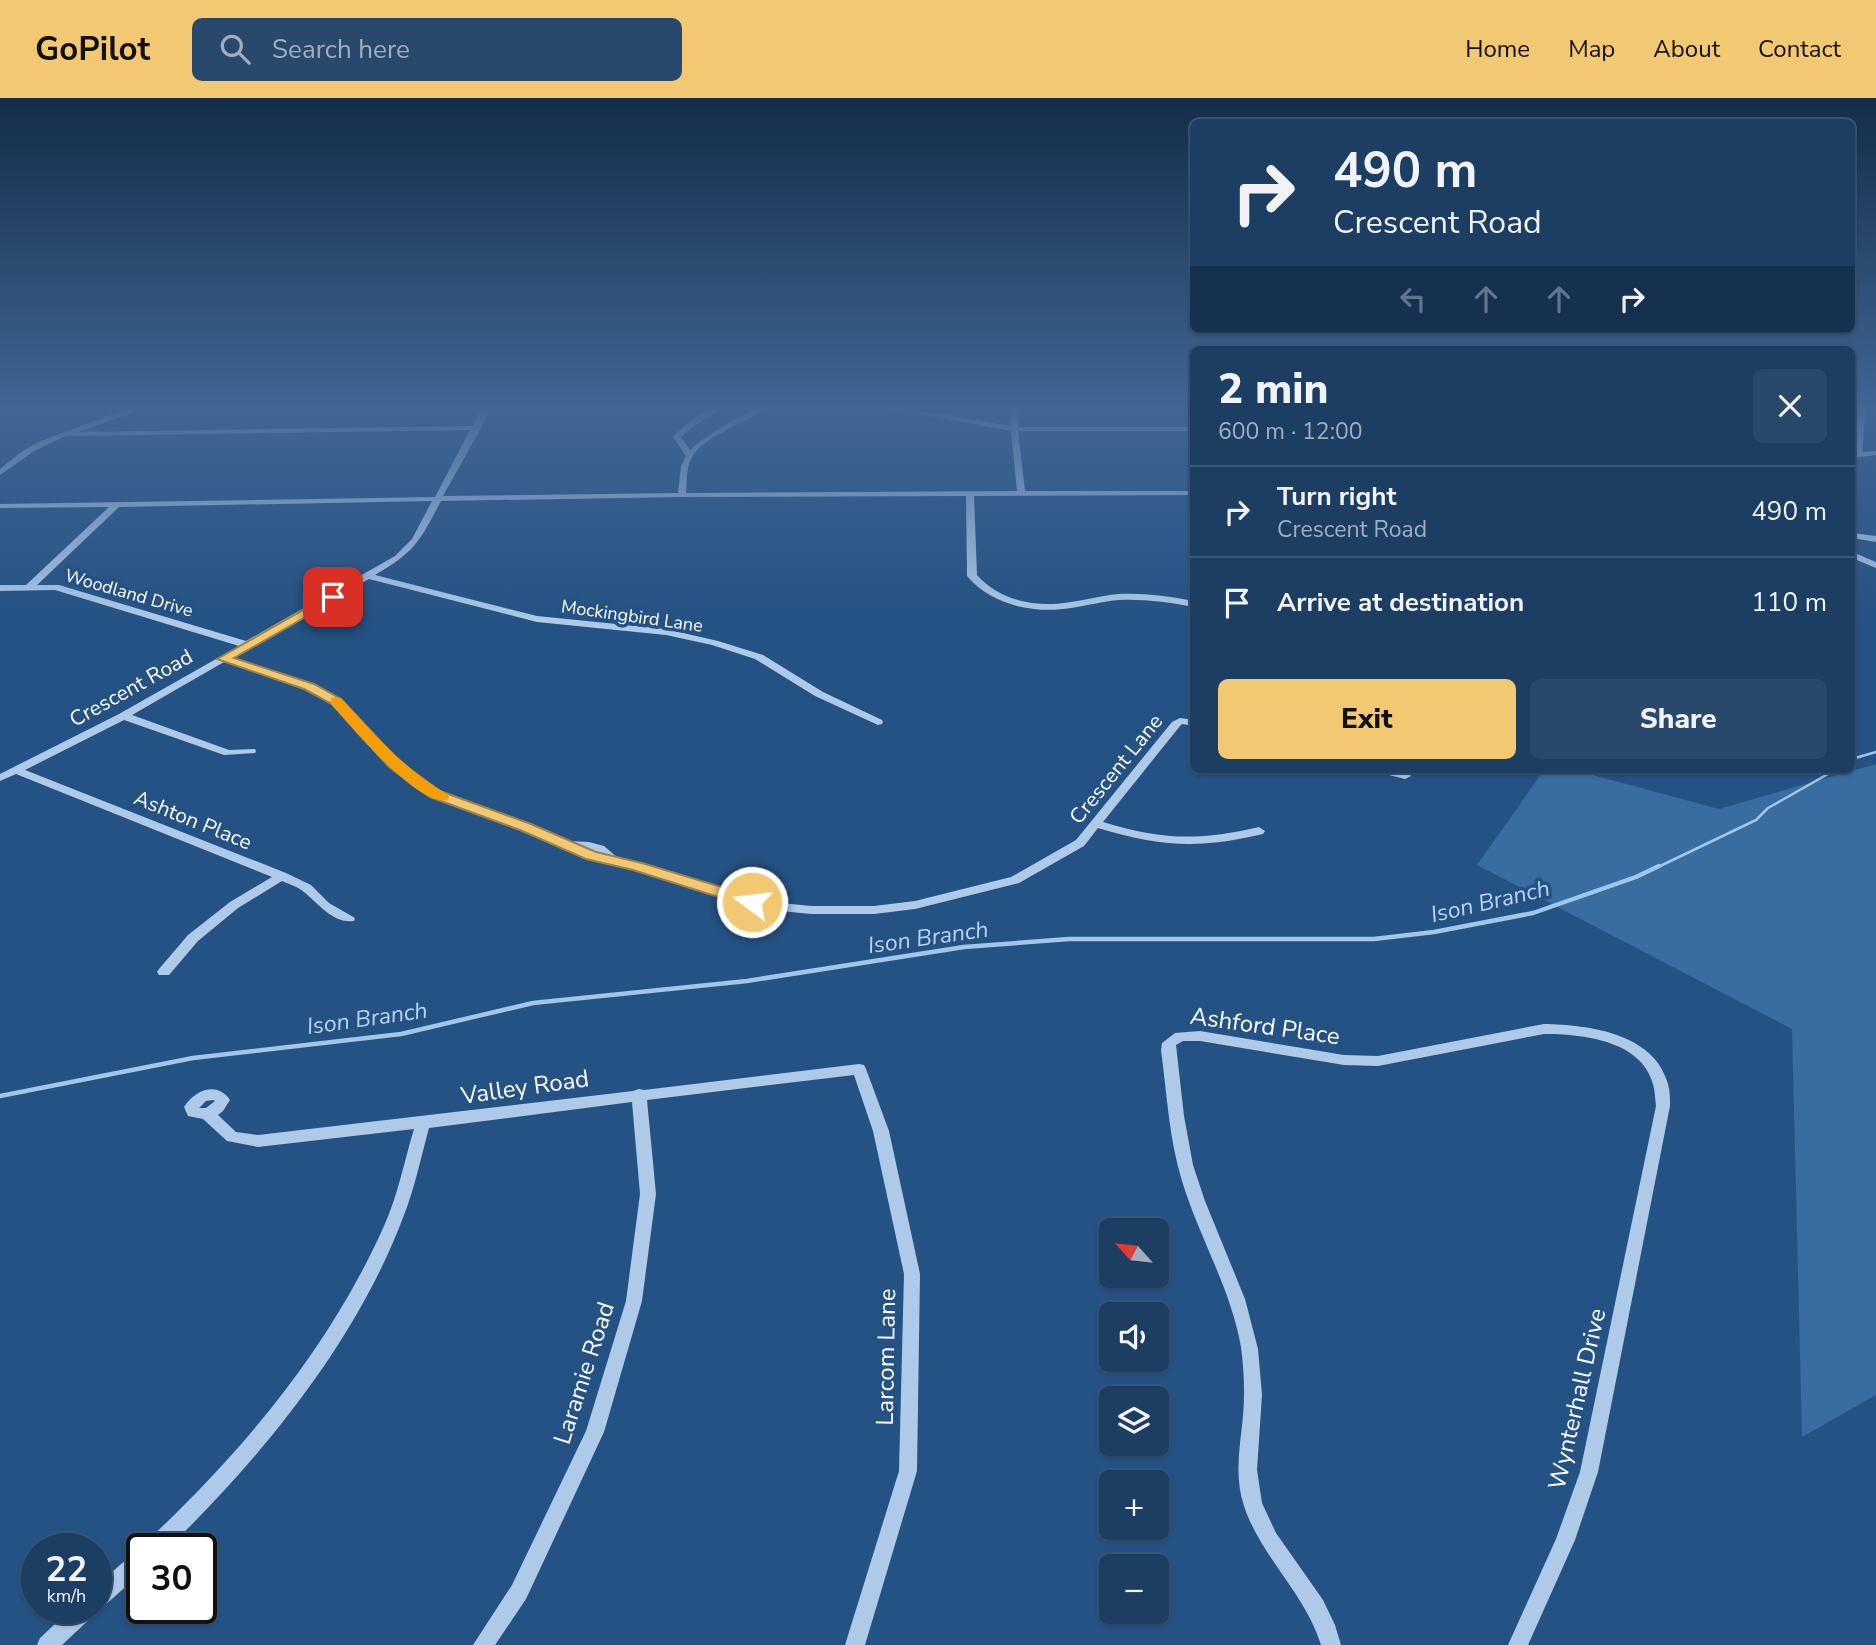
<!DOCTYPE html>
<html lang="en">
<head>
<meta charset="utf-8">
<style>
  :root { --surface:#1c3e63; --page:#29496c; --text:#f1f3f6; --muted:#a0aebe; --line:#3a5778; --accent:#f2c872 }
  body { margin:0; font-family:"Nunito Sans",sans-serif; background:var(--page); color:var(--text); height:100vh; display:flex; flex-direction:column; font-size:26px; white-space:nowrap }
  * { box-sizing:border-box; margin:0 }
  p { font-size:23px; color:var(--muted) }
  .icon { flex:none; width:38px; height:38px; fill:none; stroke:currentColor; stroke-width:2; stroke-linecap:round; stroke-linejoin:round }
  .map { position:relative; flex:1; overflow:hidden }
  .sheet { position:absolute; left:1190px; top:248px; width:665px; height:427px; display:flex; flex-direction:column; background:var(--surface); border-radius:10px; box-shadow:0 2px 5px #0004,0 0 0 2px var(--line) }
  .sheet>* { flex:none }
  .top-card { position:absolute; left:1190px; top:21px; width:665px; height:214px; border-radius:10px; box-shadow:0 2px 5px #0004,0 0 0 2px var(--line); background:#1c3e63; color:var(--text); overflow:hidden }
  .needle { width:46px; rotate:297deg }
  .tools { position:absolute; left:1099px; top:1120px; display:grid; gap:14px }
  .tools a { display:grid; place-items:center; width:70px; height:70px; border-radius:10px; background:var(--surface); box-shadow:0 2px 5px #0004,0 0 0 2px var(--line); font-size:35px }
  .speed { position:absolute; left:21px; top:1435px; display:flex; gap:14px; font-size:35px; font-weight:700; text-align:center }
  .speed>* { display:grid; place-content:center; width:91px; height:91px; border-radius:50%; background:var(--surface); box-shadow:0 2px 5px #0004,0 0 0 2px var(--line); line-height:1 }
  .speed small { font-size:18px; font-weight:400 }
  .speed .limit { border:4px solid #111; border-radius:10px; background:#fff; color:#111 }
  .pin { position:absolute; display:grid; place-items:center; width:60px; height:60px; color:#fff; margin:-30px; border-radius:14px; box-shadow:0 4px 10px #0006 }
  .me { position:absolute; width:77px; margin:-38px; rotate:285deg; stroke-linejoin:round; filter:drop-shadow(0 0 5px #0008) }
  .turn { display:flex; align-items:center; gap:24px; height:147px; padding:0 28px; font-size:32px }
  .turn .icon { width:91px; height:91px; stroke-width:2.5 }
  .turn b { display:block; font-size:49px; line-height:60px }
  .lanes { display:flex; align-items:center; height:66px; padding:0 28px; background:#0003; justify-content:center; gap:35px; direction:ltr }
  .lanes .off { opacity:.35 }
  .round { display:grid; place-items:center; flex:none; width:74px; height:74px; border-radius:10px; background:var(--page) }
  .overview { display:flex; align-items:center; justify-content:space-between; height:119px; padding:0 28px }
  h1 { font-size:42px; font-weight:800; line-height:52px }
  .action { display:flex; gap:14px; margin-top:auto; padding:14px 28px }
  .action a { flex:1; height:80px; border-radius:10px; background:var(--accent); color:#111; font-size:28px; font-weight:800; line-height:80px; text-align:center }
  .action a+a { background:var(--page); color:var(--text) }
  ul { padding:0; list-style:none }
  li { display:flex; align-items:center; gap:21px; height:91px; padding:0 28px; border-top:2px solid var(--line) }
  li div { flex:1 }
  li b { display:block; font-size:26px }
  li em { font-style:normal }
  header { display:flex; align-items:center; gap:42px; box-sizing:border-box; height:98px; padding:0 35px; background:var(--accent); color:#111 }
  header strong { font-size:33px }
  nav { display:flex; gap:38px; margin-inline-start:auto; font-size:24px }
  .search { width:490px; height:63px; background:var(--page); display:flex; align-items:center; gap:18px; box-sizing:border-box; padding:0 24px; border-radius:10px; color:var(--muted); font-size:26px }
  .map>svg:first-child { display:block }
  .green { fill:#396ca1 }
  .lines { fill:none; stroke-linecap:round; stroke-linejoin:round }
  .stream-far1 { stroke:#a2c5e8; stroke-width:2.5 }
  .stream { stroke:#a2c5e8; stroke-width:4.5 }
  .minor { fill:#aecae8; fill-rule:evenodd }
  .route { fill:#f2c872; stroke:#9d824a; stroke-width:2 }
  .slow { fill:#f59e0b }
  .labels { text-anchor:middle; stroke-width:7; stroke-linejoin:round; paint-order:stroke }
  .far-street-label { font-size:18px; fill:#fff; stroke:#255284 }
  .street-label { font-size:21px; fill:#fff; stroke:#255284 }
  .water-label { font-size:23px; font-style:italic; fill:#bad4ef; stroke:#255284 }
  .near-street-label { font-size:24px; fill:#fff; stroke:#255284 }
</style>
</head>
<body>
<header>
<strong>GoPilot</strong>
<div class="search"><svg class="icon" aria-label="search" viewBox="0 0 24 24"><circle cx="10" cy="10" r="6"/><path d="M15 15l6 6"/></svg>Search here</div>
<nav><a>Home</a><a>Map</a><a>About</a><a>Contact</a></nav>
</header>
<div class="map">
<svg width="1876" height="1547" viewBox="0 0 1876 1547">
  <rect width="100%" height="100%" fill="#255284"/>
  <!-- green -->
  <path class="green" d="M1876,666v631l-74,42 -10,-408 -315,-164 67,-95h30l145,39z"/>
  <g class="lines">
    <!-- stream-far1 -->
    <g class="stream-far1">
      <path d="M1852,661l24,-7"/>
      <path d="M1656,770l100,-48 12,-12 67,-38"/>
    </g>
    <!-- stream -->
    <path class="stream" d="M0,998l193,-38 208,-24 132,-31 214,-22 217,-34 105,-8h305l60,-7 99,-19 103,-36 23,-11"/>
    <!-- minor -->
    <g class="minor">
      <path d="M134,308h10l-15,8 -50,18 394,-6 10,-20h8l-10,22 -38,68 235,-3 3,-27 5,-10 -13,-19c12,-13 34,-31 53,-31l-35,22 -10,9 9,13c12,-12 63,-44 79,-44 -21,18 -65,28 -78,53 -5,10 -4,23 -5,34l331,-2 -6,-60 -126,-23 -4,-2h15l114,20 -2,-20h8l2,21h176v4h-176l7,60h169v4l-220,1 3,79c23,26 60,33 94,27 16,-2 32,-7 48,-8 25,-1 49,2 75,7v6c-26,-5 -50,-8 -75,-7 -16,1 -33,6 -48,8 -37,6 -80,-3 -104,-32l-1,-80 -284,1 -241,4c-21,40 -26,51 -66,74l162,41 129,13 52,12 45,14 60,37 59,28 1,2 -1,2 -4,1 -63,-29 -60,-37 -43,-14 -46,-10 -129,-13 -168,-43 -138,79 82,26 27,16 58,62 41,30 91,33 38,16 21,1 15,4 14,12 23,5 96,32 34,7 40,4h63l41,-5 96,-24 65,-37 96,-118 8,-4 14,2v6l-12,-2 -2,2 -77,96c59,18 96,19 156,5l6,4 -2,3c-63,15 -102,13 -165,-6l-14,18 -65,37 -104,26 -41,5h-63l-40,-4 -41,-9 -96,-32 -47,-10 -65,-30 -91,-33 -41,-30 -58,-62 -27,-16 -81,-26 -92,53 97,35 26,-1 1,2 -1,2 -31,2 -100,-35 -99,50 261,103 25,12 18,18 26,15 -1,3c-21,3 -36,-18 -50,-29 -6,-5 -15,-8 -22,-11l-44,27 -40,33 -29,34h-10l-2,-3 2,-3 29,-34 42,-33 42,-25 -256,-103 -16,7v-7l119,-60 120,-68 -184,-56 -55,1v-6h26l83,-78 -109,1v-4l435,-7 35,-67 -404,6 -32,15 -34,24v-6l24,-19 17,-9zM432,403l-20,38 -17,17 -149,85 -187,-56h-22l82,-78zM583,750l8,1 11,6z"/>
      <path d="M1858,308h8l-4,46 14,-1v4l-24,3v-4l2,-1z"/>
      <path d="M1852,435l24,3v6l-24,-4z"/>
      <path d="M1852,454l24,10v6l-24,-10z"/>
      <path d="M1375,672h19l15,4 2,2 -6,3 -28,-7z"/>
      <path d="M1544,926c45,1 110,9 124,60 2,7 2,15 2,22l-72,366 -23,68 -47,105h-20l48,-106 24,-67 76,-366c-1,-7 -1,-15 -3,-22 -12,-44 -71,-50 -109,-50l-166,32 -34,-1 -144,-24h-17l-7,4 8,71 9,49 12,36 40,98 13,50 4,46 -5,75 5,33 14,30 47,67 12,25 6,20h-20c-16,-52 -60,-88 -77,-139 -10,-29 -4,-60 -1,-90 2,-23 1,-46 -2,-69 -10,-58 -42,-110 -59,-166 -13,-42 -15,-87 -21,-131l1,-7 13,-10 25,-2 144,24 34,1z"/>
      <path d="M859,966l5,1 2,4 23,62 31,143 -3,197 -52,174h-20l54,-174 5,-197 -31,-143 -19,-56 -207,25 9,94 -14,107 -38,131 -78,167 -31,46h-22l39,-60 74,-154 40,-130 14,-107 -8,-92 -203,26c-8,29 -14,59 -25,87 -47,126 -141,241 -237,334h-24l3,-7c97,-91 183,-193 238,-316 14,-31 20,-64 30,-97l-156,18 -31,-6 -24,-22 -15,-3 -4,-9c11,-17 33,-26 46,-7l-7,11 -5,4 18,17 22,3 375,-44 6,-2 5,1zM213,1002l2,1 -9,7h-7l7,-7z"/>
      <path d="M142,1452v22l-39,35 -7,3 -2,5 -32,30h-25l3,-7 32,-30h24v-22l39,-34z"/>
    </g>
  </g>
  <!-- sky -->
  <linearGradient id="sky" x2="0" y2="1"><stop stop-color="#142d49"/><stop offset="0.59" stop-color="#406694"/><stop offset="1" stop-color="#406694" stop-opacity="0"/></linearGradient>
  <rect width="1876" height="524" fill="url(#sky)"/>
  <!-- route -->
  <path class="route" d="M333,495l6,4 -2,2 -103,59 80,26 27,15 58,62 41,30 91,33 65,28 46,11 116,35 3,4 -3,4h-11l-114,-36 -47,-11 -66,-29 -90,-33 -41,-30 -57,-63 -28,-15 -87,-30z"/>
  <!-- slow -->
  <path class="slow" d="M336,599l5,1c33,36 63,71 106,96l2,3 -2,3c-29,7 -97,-75 -116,-96v-6z"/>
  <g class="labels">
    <!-- far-street labels -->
    <g class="far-street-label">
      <text transform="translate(129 495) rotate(16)" y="6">Woodland Drive</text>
      <text transform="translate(632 518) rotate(8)" y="6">Mockingbird Lane</text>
    </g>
    <!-- street labels -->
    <g class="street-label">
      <text transform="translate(131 590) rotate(-29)" y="7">Crescent Road</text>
      <text transform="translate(1116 671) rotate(-51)" y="7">Crescent Lane</text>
      <text transform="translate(193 722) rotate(22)" y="7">Ashton Place</text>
    </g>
    <!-- water labels -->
    <g class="water-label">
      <text transform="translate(1490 803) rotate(-13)" y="8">Ison Branch</text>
      <text transform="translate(928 839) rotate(-8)" y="8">Ison Branch</text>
      <text transform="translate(367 920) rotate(-8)" y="8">Ison Branch</text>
    </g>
    <!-- near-street labels -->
    <g class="near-street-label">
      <text transform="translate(1265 928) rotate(8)" y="8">Ashford Place</text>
      <text transform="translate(525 989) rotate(-8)" y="8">Valley Road</text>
      <text transform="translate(886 1259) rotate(-89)" y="8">Larcom Lane</text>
      <text transform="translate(584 1275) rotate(-72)" y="8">Laramie Road</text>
      <text transform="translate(1577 1301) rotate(-77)" y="8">Wynterhall Drive</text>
    </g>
  </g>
</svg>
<div class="tools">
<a><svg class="needle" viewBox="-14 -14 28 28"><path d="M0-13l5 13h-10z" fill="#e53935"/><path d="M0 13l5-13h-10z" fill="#a0aebe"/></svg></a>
<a><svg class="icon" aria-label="sound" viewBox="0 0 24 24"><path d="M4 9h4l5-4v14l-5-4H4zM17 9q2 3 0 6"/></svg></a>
<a><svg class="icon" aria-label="layers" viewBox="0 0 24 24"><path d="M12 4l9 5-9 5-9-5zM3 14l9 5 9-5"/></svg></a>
<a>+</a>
<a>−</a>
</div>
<div class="speed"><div>22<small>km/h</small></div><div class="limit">30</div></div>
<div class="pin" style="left:333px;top:499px;background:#d93025"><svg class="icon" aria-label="arrive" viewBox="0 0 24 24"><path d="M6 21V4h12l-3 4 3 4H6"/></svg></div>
<svg class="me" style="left:752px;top:804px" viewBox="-20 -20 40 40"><circle r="17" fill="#f2c872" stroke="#fff" stroke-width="3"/><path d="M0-11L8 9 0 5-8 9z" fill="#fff"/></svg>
<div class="top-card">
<div class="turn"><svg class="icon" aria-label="right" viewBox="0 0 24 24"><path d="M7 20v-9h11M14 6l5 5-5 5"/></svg><div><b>490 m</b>Crescent Road</div></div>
<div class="lanes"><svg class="icon off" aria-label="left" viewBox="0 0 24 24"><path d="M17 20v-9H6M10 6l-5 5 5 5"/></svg><svg class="icon off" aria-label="ahead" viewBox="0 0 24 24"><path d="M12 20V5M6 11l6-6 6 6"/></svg><svg class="icon off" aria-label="ahead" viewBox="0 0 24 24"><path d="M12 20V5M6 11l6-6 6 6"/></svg><svg class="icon" aria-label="right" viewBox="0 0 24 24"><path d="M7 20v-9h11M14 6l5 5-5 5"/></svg></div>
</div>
<section class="sheet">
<div class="overview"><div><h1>2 min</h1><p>600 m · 12:00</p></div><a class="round"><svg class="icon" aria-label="close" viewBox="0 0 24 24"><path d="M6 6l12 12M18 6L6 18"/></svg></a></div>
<ul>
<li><svg class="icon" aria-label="right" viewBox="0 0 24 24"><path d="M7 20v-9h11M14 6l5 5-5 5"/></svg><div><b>Turn right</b><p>Crescent Road</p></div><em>490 m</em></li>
<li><svg class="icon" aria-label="arrive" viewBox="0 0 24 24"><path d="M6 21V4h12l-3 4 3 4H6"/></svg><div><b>Arrive at destination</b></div><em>110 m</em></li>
</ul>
<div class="action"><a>Exit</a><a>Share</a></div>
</section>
</div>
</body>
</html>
